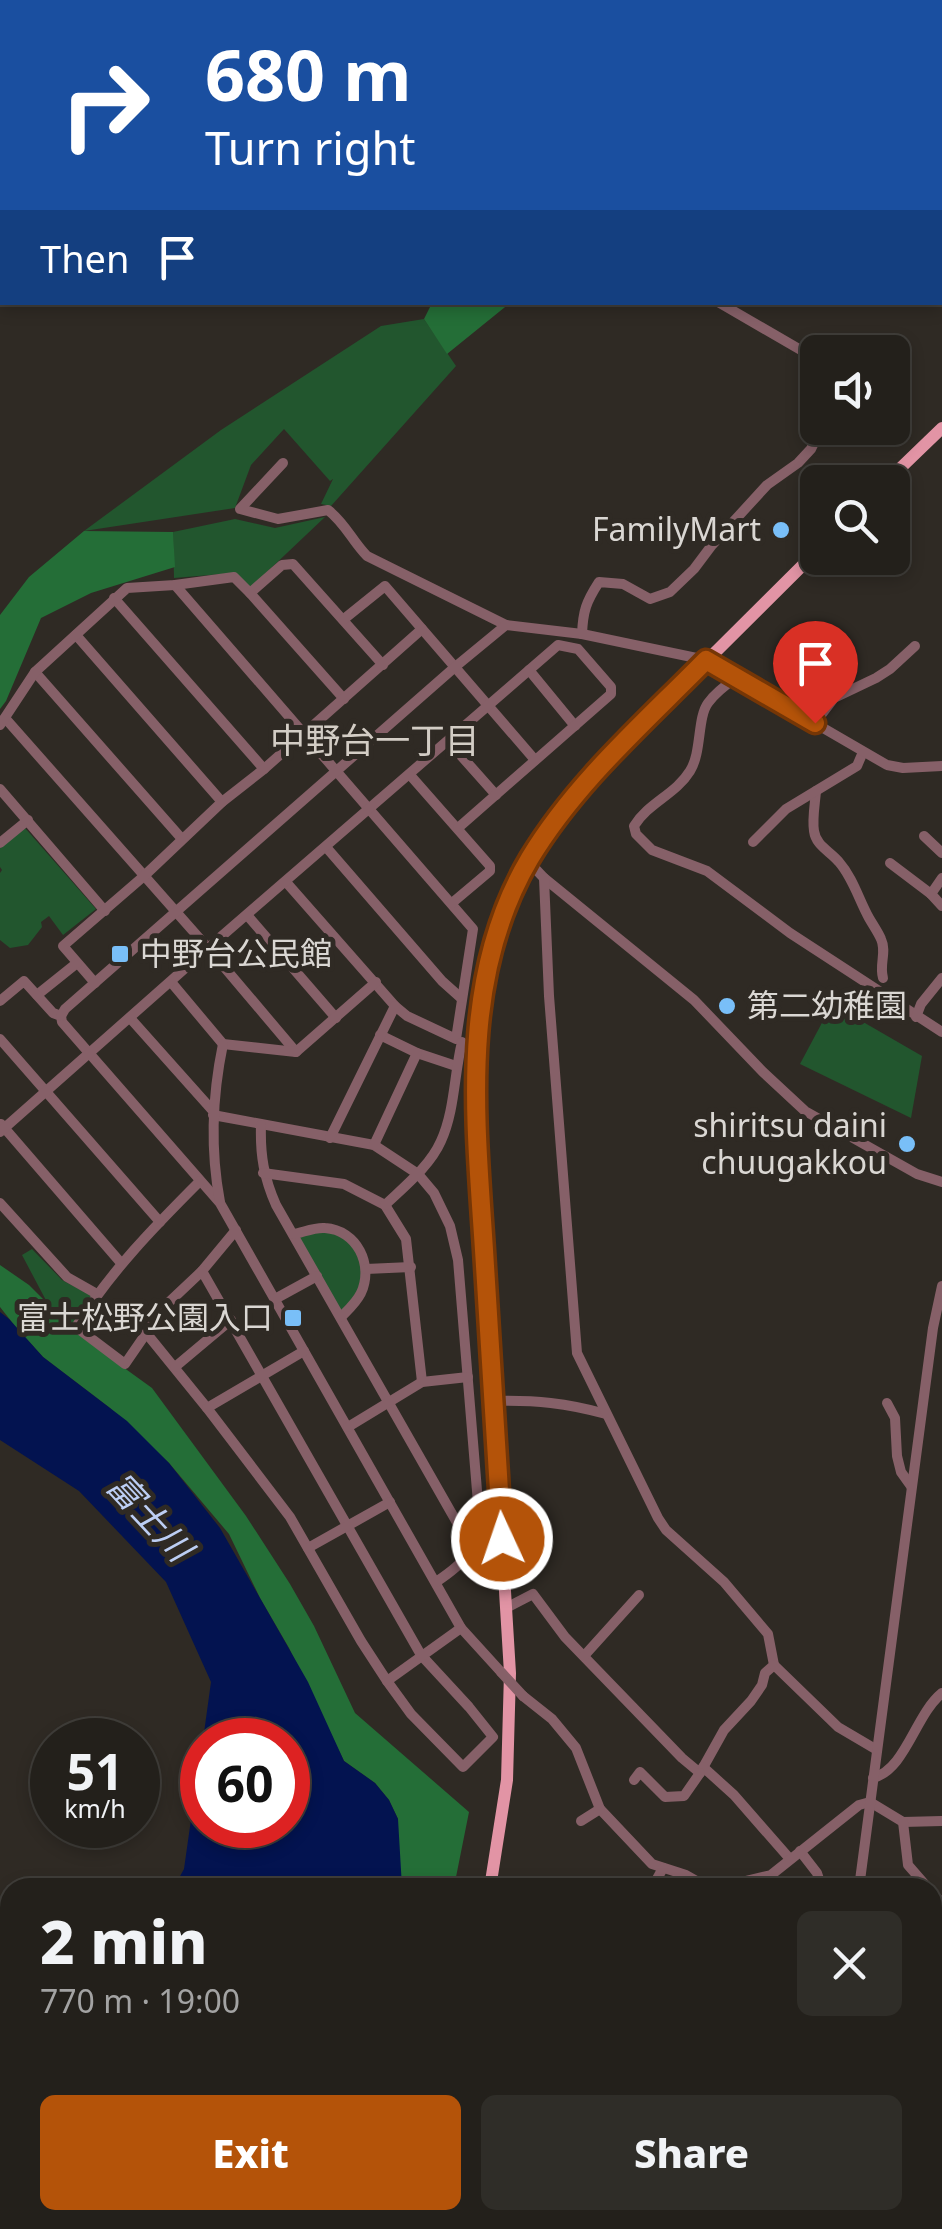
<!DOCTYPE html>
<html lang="en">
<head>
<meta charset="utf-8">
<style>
  :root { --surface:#23201b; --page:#2f2d28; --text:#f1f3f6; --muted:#a3a3a3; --line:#403e3a; --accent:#b45309 }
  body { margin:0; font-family:"Noto Sans","Noto Sans JP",sans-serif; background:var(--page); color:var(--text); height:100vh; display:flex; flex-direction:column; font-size:38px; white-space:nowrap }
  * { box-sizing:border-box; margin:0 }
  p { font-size:32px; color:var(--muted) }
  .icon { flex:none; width:55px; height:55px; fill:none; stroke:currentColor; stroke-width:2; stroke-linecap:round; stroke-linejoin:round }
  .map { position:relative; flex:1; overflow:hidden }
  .drawer { position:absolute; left:0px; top:1878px; width:942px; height:352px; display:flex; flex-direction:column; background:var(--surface); border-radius:30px 30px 0 0; box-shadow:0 5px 15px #0003,0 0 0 2px var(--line) }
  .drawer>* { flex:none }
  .guide { position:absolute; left:0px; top:0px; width:942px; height:305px; box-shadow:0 5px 15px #0003,0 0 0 2px var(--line); background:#1a4fa0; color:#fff; overflow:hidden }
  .tools { position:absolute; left:800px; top:335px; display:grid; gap:20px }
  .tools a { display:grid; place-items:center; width:110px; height:110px; border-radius:15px; background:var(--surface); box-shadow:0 5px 15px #0003,0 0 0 2px var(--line); font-size:50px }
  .speed { position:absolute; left:30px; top:1718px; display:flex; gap:20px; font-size:50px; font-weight:700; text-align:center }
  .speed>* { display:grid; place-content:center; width:130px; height:130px; border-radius:50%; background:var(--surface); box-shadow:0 5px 15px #0003,0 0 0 2px var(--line); line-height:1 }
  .speed small { font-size:25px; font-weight:400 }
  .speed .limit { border:15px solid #d22; background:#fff; color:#111 }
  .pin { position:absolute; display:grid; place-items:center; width:85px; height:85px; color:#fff; margin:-102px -42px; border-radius:50% 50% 50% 0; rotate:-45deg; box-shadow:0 0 10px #0007 }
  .pin .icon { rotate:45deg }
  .me { position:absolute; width:110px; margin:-55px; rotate:357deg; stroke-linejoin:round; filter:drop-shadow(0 0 8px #0008) }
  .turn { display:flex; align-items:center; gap:35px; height:210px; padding:0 40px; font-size:45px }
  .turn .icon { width:130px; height:130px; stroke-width:2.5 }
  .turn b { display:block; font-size:70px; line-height:85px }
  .then { display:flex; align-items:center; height:95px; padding:0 40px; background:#0003; gap:20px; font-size:38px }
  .round { display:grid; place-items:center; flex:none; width:105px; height:105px; border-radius:15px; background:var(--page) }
  .headline { display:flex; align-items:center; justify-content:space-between; height:170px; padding:0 40px }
  h1 { font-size:60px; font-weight:800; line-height:75px }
  .cta { display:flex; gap:20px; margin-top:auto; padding:20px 40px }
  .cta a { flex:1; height:115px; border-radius:15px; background:var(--accent); color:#fff; font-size:40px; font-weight:800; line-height:115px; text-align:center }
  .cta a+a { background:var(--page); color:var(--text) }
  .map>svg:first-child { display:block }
  .green { fill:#22562e }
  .forest { fill:#246e37 }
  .water { fill:#031350 }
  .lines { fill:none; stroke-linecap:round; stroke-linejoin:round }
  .river { stroke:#031350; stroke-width:18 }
  .minor { stroke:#866068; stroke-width:10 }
  .major { stroke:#e294a5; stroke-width:12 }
  .minor-bridge { stroke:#866068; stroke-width:10 }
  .route-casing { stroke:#753606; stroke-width:25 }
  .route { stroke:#b45309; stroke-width:18 }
  .poi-dot { fill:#79bff8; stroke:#2f2a24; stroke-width:4 }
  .labels { text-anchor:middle; stroke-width:10; stroke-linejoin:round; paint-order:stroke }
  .poi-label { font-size:32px; fill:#dad7d3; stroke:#2f2a24; text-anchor:end }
  .neighbourhood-label { font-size:35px; fill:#d3cdc5; stroke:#2f2a24 }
  .water-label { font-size:35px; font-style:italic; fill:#bccef4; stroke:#2f2a24 }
</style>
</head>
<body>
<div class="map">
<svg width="942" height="2229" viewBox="0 0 942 2229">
  <rect width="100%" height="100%" fill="#2f2a24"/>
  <!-- green -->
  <g class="green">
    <path d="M424,319l32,47 -125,140 -10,-2 12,-25 -3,2 -46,-52 -33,36 -16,43 -151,23 137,-101 160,-104z"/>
    <path d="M325,517l-75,71 -16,-15 -60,5 -1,-46 62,-13 40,9z"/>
    <path d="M25,828l71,81 -33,26 -14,-19 -8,6 1,5 -14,18 -18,3 -10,-8v-67l2,-3 -2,-3v-19z"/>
    <path d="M832,1004l90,52 -11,62 -111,-54z"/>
    <path d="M317,1231c6,1 11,0 17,1 21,5 32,33 26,53 -3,11 -11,18 -19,26l-42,-74z"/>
    <path d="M32,1249l30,31 30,16 -21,31 -22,-21 -27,-51z"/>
  </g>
  <!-- forest -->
  <g class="forest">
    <path d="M432,303v-1l78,1 -63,51 -23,-35z"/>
    <path d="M84,531l89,1 2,35 -84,26 -50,25 -35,83 -6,8v-94l29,-38z"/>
    <path d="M0,1265l29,20 51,51 72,52 94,128 44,68 24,42 41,87 114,99 -15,75h-61l5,-68 -9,-19 -14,-17 -31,-22 -55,-113 -29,-50 -31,-64 -60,-71 -59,-55 -67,-51 -28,-31 -15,-19z"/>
  </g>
  <!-- water -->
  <g class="water">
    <path d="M0,1312l9,7 34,38 84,64 42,42 51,65 88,154 36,79 31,22 14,17 9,19 4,68h-228l10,-18 18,-127v83h86v-85h-85l8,-58 -45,-100 -87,-91 -79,-51z"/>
    <path d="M10,2104v116h85l-6,9h-89v-119z"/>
  </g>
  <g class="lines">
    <!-- river -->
    <path class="river" d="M932,2170l10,3"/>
    <!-- minor -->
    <g class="minor">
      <path d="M940,170h2"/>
      <path d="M718,302l100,58"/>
      <path d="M283,463l-43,46 38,10 50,-9c18,14 24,31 39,46l139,69"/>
      <path d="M175,585l298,344 -17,110 -49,-23 -12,-10 -109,-124"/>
      <path d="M250,593l32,-28 11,-1 90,101"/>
      <path d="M114,598l150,171"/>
      <path d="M344,619l41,-33 150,174"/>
      <path d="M582,634c1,-23 4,-32 17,-52l24,2 27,15 20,-7 24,-23 18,-24 55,-60 31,-22 13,-14 10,-21"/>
      <path d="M76,635l146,167"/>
      <path d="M529,670l46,56"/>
      <path d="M35,672l147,167"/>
      <path d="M737,677c-10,7 -22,16 -29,26 -11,15 -6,49 -18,68 -14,23 -42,32 -56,55l2,8 16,16 55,21 83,62 152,99"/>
      <path d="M5,718l203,230 88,104"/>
      <path d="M815,723l19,-25 42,-20 14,-9 25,-23"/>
      <path d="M0,725l35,-53 92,-84 48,-3 59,-8 16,16 94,106"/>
      <path d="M448,741l48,54"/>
      <path d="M410,775l80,91v5l-38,32"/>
      <path d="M0,789l105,122"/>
      <path d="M816,791c-1,13 -4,28 -2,40 2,15 16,20 25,31 14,16 20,38 30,56 4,7 9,14 12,21 6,13 -2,25 2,39"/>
      <path d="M924,836l18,17"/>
      <path d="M753,842l33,-33 71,-43 6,-14"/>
      <path d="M0,843l28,-23"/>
      <path d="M326,847l116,134 19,17"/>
      <path d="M528,861l16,17 150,122 69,72 42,39 112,63 25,8"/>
      <path d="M890,863l41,31"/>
      <path d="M942,878l-11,16 11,12"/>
      <path d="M247,915l89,103"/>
      <path d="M171,982l52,62 73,8 80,-70"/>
      <path d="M95,983l-32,-37 81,-70 78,-74 42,-33 158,-140"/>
      <path d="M37,995l40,-32"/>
      <path d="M0,1001l24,-20 29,32 8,3 1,6 158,181 241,425 40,44"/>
      <path d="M61,1016l4,-7 390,-342 51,-42 76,9 124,26 181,105 16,3 39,-2"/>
      <path d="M916,1017l5,-13 21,-26"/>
      <path d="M130,1018l83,93"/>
      <path d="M380,1035l37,18 39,13"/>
      <path d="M0,1039l160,183"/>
      <path d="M213,1115l161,30 44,29 16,19 16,33 8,34 21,255c-4,37 -13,47 -43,67"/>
      <path d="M1,1124l120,139"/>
      <path d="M261,1125c-1,30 3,53 15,80l196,344"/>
      <path d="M0,1132l208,-184 350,-303 20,4 33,38v7l-153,134"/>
      <path d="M330,1138l65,-132"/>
      <path d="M374,1145l43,-92"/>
      <path d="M263,1173l81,11 41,21 21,34 16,143"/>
      <path d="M200,1181c-46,46 -90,91 -124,146l49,37 40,-58 37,-35 34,-41"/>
      <path d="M220,1202c-10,-53 -8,-105 3,-158"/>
      <path d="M0,1203l67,74 30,17"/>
      <path d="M385,1205c20,-19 45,-39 56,-64 14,-31 13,-67 21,-99"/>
      <path d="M294,1234c10,-2 21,-7 31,-6 32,2 49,37 36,65 -5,10 -12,16 -20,24"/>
      <path d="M366,1269l45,-2"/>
      <path d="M275,1299l42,-23"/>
      <path d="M147,1334l60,74 83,109 71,124 26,40 24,33 52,53 30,-30 -24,-30 -48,-52 -219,-384"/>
      <path d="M175,1367l56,-47"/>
      <path d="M494,1401c42,-1 72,2 112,13"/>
      <path d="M887,1403l8,15 2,38 4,16 10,14"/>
      <path d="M207,1408l97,-57"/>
      <path d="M348,1427l74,-45 46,-5"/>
      <path d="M308,1548l82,-46"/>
      <path d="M506,1608l27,-14 32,43 117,121 18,15 24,-43 27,-29 11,-16 3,-12 9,-8 -6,-31 -44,-52 -58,-52 -8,-12 -81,-165 -28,-357 -5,-118"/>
      <path d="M584,1656l55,-61"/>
      <path d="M774,1665l64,62 39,23"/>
      <path d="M387,1681l74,-53"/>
      <path d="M523,1696l29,23 24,29 24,61 52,55 34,11 23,13"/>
      <path d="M703,1767l31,28 56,64"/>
      <path d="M873,1778c33,-9 42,-63 69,-85"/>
      <path d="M634,1780l6,-8 25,25 19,-1 16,-23"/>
      <path d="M870,1802l33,20 39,-1"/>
      <path d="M581,1821l19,-12"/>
      <path d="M903,1822l5,43 20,23"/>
      <path d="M800,1851l17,22 5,15"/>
      <path d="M652,1888l11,-20"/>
      <path d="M716,1888l55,-13 88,-70 11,-3"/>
      <path d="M859,1888l74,-560 9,-42"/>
      <path d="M932,1893l10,10"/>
      <path d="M932,1980l10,1"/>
      <path d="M932,2149l10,3"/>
      <path d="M932,2201l10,3"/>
      <path d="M859,2220l3,9"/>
      <path d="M562,2229l4,-9"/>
      <path d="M828,2229l7,-9"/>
    </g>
    <!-- major -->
    <g class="major">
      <path d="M886,482l56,-54"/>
      <path d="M490,1888l17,-108 3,-107 -34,-557 3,-109 10,-47 15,-49 24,-50 41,-60 49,-52 200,-199"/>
      <path d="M343,2229l10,-9"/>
    </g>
    <!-- minor-bridge -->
    <path class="minor-bridge" d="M501,1672l22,24"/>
  </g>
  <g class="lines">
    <!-- route casing -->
    <g class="route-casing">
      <path id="route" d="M502,1539c-6,-91 -11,-182 -17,-273 -8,-137 -29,-284 45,-408 46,-76 114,-135 176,-198l109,63"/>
    </g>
    <!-- route -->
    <use href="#route" class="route"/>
  </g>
  <!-- markers -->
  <g class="poi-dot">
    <circle cx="781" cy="530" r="10"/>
    <rect x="110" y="944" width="20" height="20" rx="5"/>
    <circle cx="727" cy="1006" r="10"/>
    <circle cx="907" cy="1144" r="10"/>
    <rect x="283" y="1308" width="20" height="20" rx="5"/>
  </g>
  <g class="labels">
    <!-- poi labels -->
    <g class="poi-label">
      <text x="761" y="541">FamilyMart</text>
      <text x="140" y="965" text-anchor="start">中野台公民館</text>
      <text x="747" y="1017" text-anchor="start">第二幼稚園</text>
      <text x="887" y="1137">shiritsu daini<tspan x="887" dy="37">chuugakkou</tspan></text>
      <text x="273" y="1329">富士松野公園入口</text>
    </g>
    <!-- neighbourhood labels -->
    <g class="neighbourhood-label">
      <text x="375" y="753">中野台一丁目</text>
    </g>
    <!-- water labels -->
    <g class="water-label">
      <text transform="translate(149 1517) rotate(47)" y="12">富士川</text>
    </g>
  </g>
</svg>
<div class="tools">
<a><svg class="icon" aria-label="sound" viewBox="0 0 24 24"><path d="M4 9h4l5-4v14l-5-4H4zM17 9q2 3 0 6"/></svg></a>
<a><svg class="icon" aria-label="search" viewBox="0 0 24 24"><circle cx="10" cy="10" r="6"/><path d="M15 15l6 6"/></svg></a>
</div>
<div class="speed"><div>51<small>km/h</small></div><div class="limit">60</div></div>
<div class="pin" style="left:815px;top:723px;background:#d93025"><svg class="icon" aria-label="arrive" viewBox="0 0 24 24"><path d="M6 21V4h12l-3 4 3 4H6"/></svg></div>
<svg class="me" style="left:502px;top:1539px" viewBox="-20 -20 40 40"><circle r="17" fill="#b45309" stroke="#fff" stroke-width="3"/><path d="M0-11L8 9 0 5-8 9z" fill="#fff"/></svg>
<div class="guide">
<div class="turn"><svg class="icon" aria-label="right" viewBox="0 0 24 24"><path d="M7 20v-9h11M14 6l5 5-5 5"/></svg><div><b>680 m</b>Turn right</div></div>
<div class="then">Then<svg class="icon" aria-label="arrive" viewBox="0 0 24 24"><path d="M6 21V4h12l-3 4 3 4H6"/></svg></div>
</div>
<section class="drawer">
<div class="headline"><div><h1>2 min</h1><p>770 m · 19:00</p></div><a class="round"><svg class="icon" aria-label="close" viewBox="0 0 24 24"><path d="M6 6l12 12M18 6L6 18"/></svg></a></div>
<div class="cta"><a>Exit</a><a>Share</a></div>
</section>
</div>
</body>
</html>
